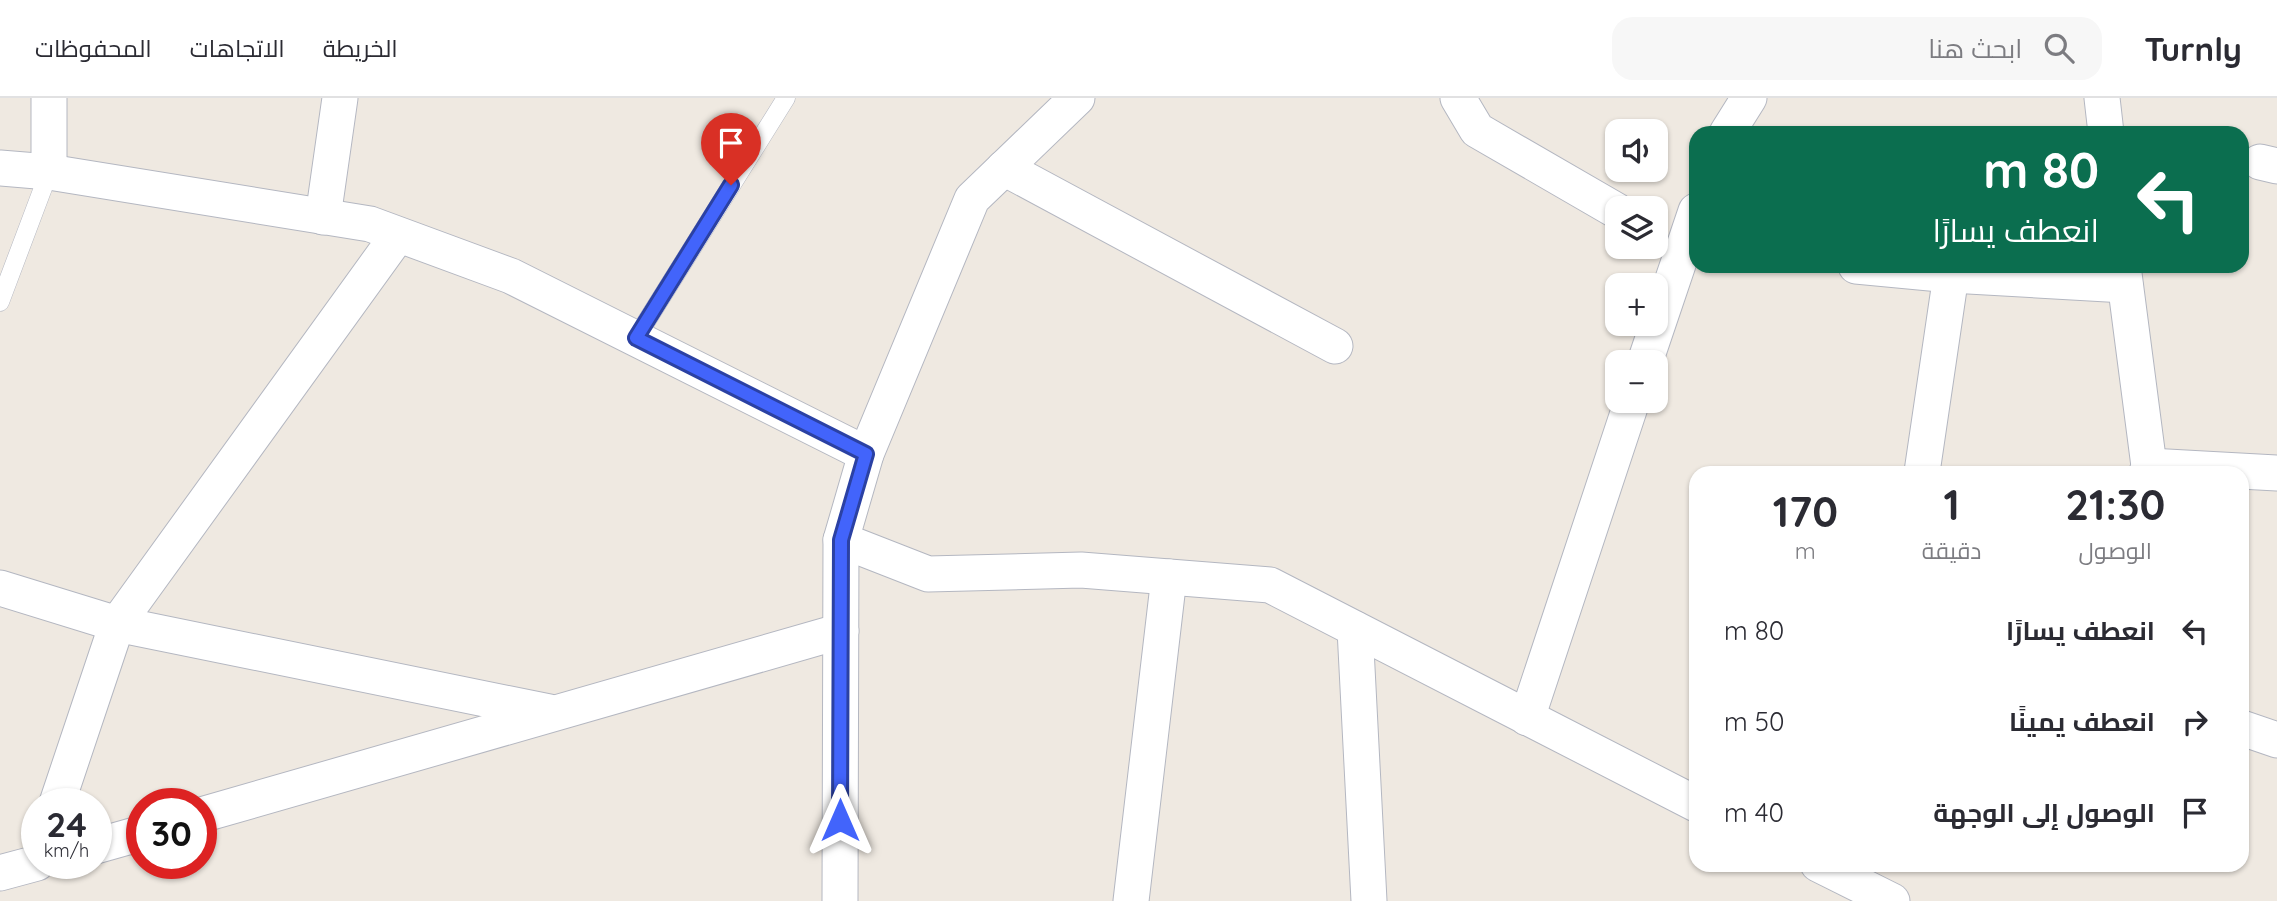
<!DOCTYPE html>
<html lang="ar">
<head>
<meta charset="utf-8">
<style>
  :root { --surface:#fff; --page:#f7f7f7; --text:#2b2b33; --muted:#7c7c81; --line:#e1e1e2 }
  body { margin:0; font-family:Quicksand,Cairo,sans-serif; background:var(--page); color:var(--text); direction:rtl; height:100vh; display:flex; flex-direction:column; font-size:26px; white-space:nowrap }
  * { box-sizing:border-box; margin:0 }
  p { font-size:23px; color:var(--muted) }
  .icon { flex:none; width:38px; height:38px; fill:none; stroke:currentColor; stroke-width:2; stroke-linecap:round; stroke-linejoin:round }
  .map { position:relative; flex:1; overflow:hidden; direction:ltr }
  .panel { position:absolute; left:1689px; top:368px; width:560px; height:406px; display:flex; flex-direction:column; background:var(--surface); border-radius:21px; box-shadow:0 2px 5px #0004; direction:rtl }
  .panel>* { flex:none }
  .hud { position:absolute; left:1689px; top:28px; width:560px; height:147px; border-radius:21px; box-shadow:0 2px 5px #0004; direction:rtl; background:#0b6e4f; color:#fff; overflow:hidden }
  .buttons { position:absolute; left:1605px; top:21px; display:grid; gap:14px }
  .buttons a { display:grid; place-items:center; width:63px; height:63px; border-radius:14px; background:var(--surface); box-shadow:0 2px 5px #0004; font-size:35px }
  .speed { position:absolute; left:21px; top:690px; display:flex; gap:14px; font-size:35px; font-weight:700; text-align:center }
  .speed>* { display:grid; place-content:center; width:91px; height:91px; border-radius:50%; background:var(--surface); box-shadow:0 2px 5px #0004; line-height:1 }
  .speed small { font-size:18px; font-weight:400 }
  .speed .limit { border:10px solid #d22; background:#fff; color:#111 }
  .pin { position:absolute; display:grid; place-items:center; width:60px; height:60px; color:#fff; margin:-72px -30px; border-radius:50% 50% 50% 0; rotate:-45deg; box-shadow:0 0 7px #0007 }
  .pin .icon { rotate:45deg }
  .me { position:absolute; width:77px; margin:-38px; rotate:0deg; stroke-linejoin:round; filter:drop-shadow(0 0 5px #0008) }
  .turn { display:flex; align-items:center; gap:24px; height:147px; padding:0 35px; font-size:32px }
  .turn .icon { width:91px; height:91px; stroke-width:2.5 }
  .turn b { display:block; font-size:49px; line-height:60px }
  .eta { display:flex; justify-content:space-evenly; align-items:center; height:119px; text-align:center }
  .eta b { font-size:42px; font-weight:700; line-height:49px }
  ul { padding:0; list-style:none }
  li { display:flex; align-items:center; gap:21px; height:91px; padding:0 35px }
  li div { flex:1 }
  li b { display:block; font-size:26px }
  li em { font-style:normal }
  header { display:flex; align-items:center; gap:42px; box-sizing:border-box; height:98px; padding:0 35px; background:var(--surface); border-bottom:2px solid var(--line) }
  header strong { font-size:33px }
  nav { display:flex; gap:38px; margin-inline-start:auto; font-size:24px }
  .search { width:490px; height:63px; background:var(--page); display:flex; align-items:center; gap:18px; box-sizing:border-box; padding:0 24px; border-radius:21px; color:var(--muted); font-size:26px }
  .map>svg:first-child { display:block }
  .lines { fill:none; stroke-linecap:round; stroke-linejoin:round }
  .lane-casing { stroke:#b4b7c1; stroke-width:19 }
  .street-casing { stroke:#b4b7c1; stroke-width:37 }
  .lane { stroke:#fff; stroke-width:18 }
  .street { stroke:#fff; stroke-width:35 }
  .route-casing { stroke:#2b41a3; stroke-width:18 }
  .route { stroke:#4264fb; stroke-width:12 }
</style>
</head>
<body>
<header>
<strong>Turnly</strong>
<div class="search"><svg class="icon" aria-label="search" viewBox="0 0 24 24"><circle cx="10" cy="10" r="6"/><path d="M15 15l6 6"/></svg>ابحث هنا</div>
<nav><a>الخريطة</a><a>الاتجاهات</a><a>المحفوظات</a></nav>
</header>
<div class="map">
<svg width="2277" height="803" viewBox="0 0 2277 803">
  <rect width="100%" height="100%" fill="#efe9e1"/>
  <g class="lines">
    <!-- lane casing -->
    <g class="lane-casing">
      <g id="lane">
        <path d="M0,204l49,-130"/>
        <path d="M636,240l150,-240"/>
      </g>
    </g>
    <!-- street casing -->
    <g class="street-casing">
      <g id="street">
        <path d="M49,0v74"/>
        <path d="M1077,0l-105,101 -106,255 -25,86 87,34 153,-4 189,15 426,219"/>
        <path d="M1458,0l19,32 140,81"/>
        <path d="M2102,0l4,35"/>
        <path d="M1727,35l22,-35"/>
        <path d="M2260,64l17,4"/>
        <path d="M0,70l49,4 321,52 141,52 355,178"/>
        <path d="M1004,70l331,178"/>
        <path d="M323,119l17,-119"/>
        <path d="M1856,168l95,9 174,10"/>
        <path d="M2123,168l26,200 -2,6"/>
        <path d="M1645,264l51,-151"/>
        <path d="M2149,368l128,7"/>
        <path d="M1922,374l29,-197"/>
        <path d="M0,490l117,36 432,88"/>
        <path d="M1355,531l14,272"/>
        <path d="M1527,620l105,-317"/>
        <path d="M2242,630l35,12"/>
        <path d="M57,705l60,-179 281,-389"/>
        <path d="M201,717l640,-184"/>
        <path d="M96,748l46,-13"/>
        <path d="M1818,766l74,37"/>
        <path d="M0,775l37,-10"/>
        <path d="M840,803l1,-361"/>
        <path d="M1131,803l38,-324"/>
      </g>
    </g>
    <!-- lane -->
    <use href="#lane" class="lane"/>
    <!-- street -->
    <use href="#street" class="street"/>
  </g>
  <g class="lines">
    <!-- route casing -->
    <g class="route-casing">
      <path id="route" d="M731,87l-95,153 230,116 -25,86 -1,280"/>
    </g>
    <!-- route -->
    <use href="#route" class="route"/>
  </g>
</svg>
<div class="buttons">
<a><svg class="icon" aria-label="sound" viewBox="0 0 24 24"><path d="M4 9h4l5-4v14l-5-4H4zM17 9q2 3 0 6"/></svg></a>
<a><svg class="icon" aria-label="layers" viewBox="0 0 24 24"><path d="M12 4l9 5-9 5-9-5zM3 14l9 5 9-5"/></svg></a>
<a>+</a>
<a>−</a>
</div>
<div class="speed"><div>24<small>km/h</small></div><div class="limit">30</div></div>
<div class="pin" style="left:731px;top:87px;background:#d93025"><svg class="icon" aria-label="arrive" viewBox="0 0 24 24"><path d="M6 21V4h12l-3 4 3 4H6"/></svg></div>
<svg class="me" style="left:840px;top:722px" viewBox="-20 -20 40 40"><path d="M0-17L14 15 0 8-14 15z" fill="#4264fb" stroke="#fff" stroke-width="4"/></svg>
<div class="hud">
<div class="turn"><svg class="icon" aria-label="left" viewBox="0 0 24 24"><path d="M17 20v-9H6M10 6l-5 5 5 5"/></svg><div><b>80 m</b>انعطف يسارًا</div></div>
</div>
<section class="panel">
<div class="eta">
<div><b>21:30</b><p>الوصول</p></div>
<div><b>1</b><p>دقيقة</p></div>
<div><b>170</b><p>m</p></div>
</div>
<ul>
<li><svg class="icon" aria-label="left" viewBox="0 0 24 24"><path d="M17 20v-9H6M10 6l-5 5 5 5"/></svg><div><b>انعطف يسارًا</b></div><em>80 m</em></li>
<li><svg class="icon" aria-label="right" viewBox="0 0 24 24"><path d="M7 20v-9h11M14 6l5 5-5 5"/></svg><div><b>انعطف يمينًا</b></div><em>50 m</em></li>
<li><svg class="icon" aria-label="arrive" viewBox="0 0 24 24"><path d="M6 21V4h12l-3 4 3 4H6"/></svg><div><b>الوصول إلى الوجهة</b></div><em>40 m</em></li>
</ul>
</section>
</div>
</body>
</html>
